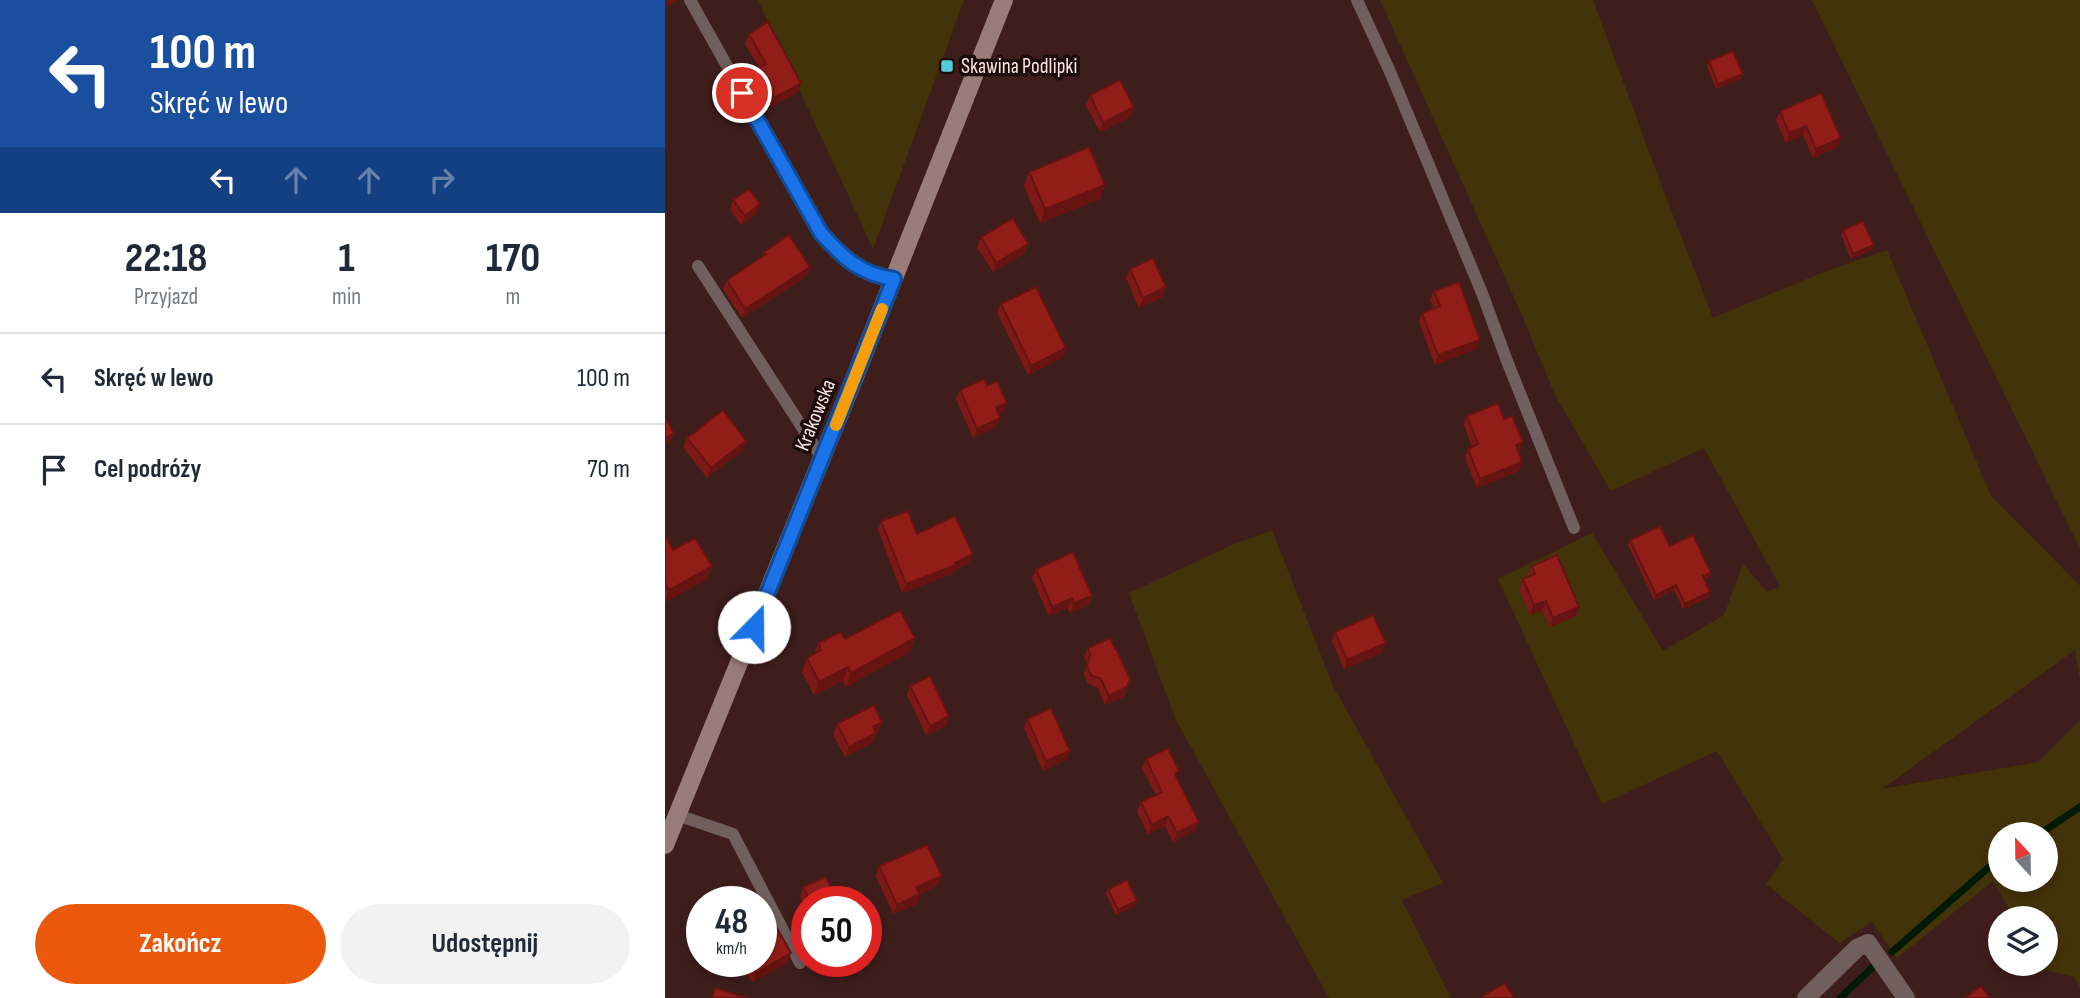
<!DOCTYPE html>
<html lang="pl">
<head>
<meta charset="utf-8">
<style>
  :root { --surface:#fff; --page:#f2f2f3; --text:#1f2937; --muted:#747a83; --line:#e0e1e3; --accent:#ea580c }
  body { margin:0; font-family:"Sofia Sans Condensed",sans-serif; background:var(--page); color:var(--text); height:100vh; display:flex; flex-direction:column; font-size:26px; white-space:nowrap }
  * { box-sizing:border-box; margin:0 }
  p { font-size:23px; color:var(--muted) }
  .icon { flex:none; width:38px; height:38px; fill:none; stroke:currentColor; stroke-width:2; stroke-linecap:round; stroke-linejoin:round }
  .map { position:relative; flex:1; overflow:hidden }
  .side { display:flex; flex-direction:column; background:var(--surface); width:665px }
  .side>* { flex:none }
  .guide { background:#1a4fa0; color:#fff; overflow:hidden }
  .needle { width:46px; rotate:338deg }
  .tools { position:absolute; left:1323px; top:822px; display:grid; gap:14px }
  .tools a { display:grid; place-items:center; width:70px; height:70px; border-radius:50%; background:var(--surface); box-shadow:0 4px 10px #0003; font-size:35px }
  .speed { position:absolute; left:21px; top:886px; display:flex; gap:14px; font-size:35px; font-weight:700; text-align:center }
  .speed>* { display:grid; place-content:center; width:91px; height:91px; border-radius:50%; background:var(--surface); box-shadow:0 4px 10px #0003; line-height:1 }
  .speed small { font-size:18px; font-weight:400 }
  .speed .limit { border:10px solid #d22; background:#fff; color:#111 }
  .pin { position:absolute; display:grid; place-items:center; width:60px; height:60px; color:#fff; margin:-30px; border:4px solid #fff; border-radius:50%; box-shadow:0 2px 7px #0007 }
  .me { position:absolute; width:77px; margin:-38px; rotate:22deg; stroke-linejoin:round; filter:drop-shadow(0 0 5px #0008) }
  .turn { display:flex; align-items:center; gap:24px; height:147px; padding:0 35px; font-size:32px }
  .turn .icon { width:91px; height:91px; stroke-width:2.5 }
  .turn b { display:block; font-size:49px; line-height:60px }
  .lanes { display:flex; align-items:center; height:66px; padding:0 35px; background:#0003; justify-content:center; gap:35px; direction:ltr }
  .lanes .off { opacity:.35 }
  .eta { display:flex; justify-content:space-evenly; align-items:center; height:119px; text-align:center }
  .eta b { font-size:42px; font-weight:700; line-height:49px }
  .action { display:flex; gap:14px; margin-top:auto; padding:14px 35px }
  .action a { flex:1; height:80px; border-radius:42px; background:var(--accent); color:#fff; font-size:28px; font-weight:700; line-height:80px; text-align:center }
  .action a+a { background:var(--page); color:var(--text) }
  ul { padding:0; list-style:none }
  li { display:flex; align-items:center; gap:21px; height:91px; padding:0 35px; border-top:2px solid var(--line) }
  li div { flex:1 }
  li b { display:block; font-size:26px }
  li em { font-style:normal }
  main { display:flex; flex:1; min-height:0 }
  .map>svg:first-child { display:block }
  .green { fill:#43330a; fill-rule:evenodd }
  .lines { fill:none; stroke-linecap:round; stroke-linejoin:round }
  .stream { stroke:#001a03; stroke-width:7 }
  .lane { stroke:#705f5c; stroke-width:12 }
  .street { stroke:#705f5c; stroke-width:18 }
  .secondary { stroke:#997d79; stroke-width:18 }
  .wall { fill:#7d1916 }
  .shaded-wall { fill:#661412 }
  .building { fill:#911d19; stroke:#661412; stroke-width:2 }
  .route-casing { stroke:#114b97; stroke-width:18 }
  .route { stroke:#1a73e8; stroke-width:12 }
  .slow { stroke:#f59e0b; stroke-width:12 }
  .poi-dot { fill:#53cbdb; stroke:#1b0d0b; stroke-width:2.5 }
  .labels { text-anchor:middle; stroke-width:7; stroke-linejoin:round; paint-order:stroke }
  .poi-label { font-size:21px; fill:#fce5e1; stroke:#1b0d0b; text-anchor:start }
  .street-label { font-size:21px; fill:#fce5e1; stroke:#1b0d0b }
</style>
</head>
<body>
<main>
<section class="side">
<div class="guide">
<div class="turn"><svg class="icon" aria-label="left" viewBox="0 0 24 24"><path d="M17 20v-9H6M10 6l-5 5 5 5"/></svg><div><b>100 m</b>Skręć w lewo</div></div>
<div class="lanes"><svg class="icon" aria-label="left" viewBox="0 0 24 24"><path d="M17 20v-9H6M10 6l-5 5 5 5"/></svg><svg class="icon off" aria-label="ahead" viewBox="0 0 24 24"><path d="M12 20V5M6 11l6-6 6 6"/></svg><svg class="icon off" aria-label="ahead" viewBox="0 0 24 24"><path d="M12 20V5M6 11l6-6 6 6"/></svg><svg class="icon off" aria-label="right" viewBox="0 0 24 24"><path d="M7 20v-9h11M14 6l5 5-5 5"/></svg></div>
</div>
<div class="eta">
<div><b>22:18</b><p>Przyjazd</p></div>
<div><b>1</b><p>min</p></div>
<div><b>170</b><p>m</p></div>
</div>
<ul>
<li><svg class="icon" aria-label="left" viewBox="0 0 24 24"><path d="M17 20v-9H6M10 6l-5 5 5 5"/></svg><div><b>Skręć w lewo</b></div><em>100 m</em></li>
<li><svg class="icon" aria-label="arrive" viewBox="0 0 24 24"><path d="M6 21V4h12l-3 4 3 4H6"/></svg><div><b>Cel podróży</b></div><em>70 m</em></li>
</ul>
<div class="action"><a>Zakończ</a><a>Udostępnij</a></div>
</section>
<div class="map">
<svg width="1415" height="998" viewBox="0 0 1415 998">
  <rect width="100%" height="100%" fill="#3e1e1a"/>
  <!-- green -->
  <g class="green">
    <path d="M93,0h206l-91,249z"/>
    <path d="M715,0h213l69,187 51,131 108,-45 66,-23 104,246 89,90v93l-5,-29 -193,139 156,-27 42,-42v267l-6,-10 -29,-7 -3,-6h4v-45h-31l-22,-38 -96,77 -25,-36 -33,21 -73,-59 17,-25 -66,-108 -115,53 -104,-225 94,-46 71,118 61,-36 19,-51 24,28 13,-6 -76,-138 -93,43 -56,-96 -34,-82zM1335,835h46v45h-46z"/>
    <path d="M1147,0h268v549z"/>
    <path d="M607,530l61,156 110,197 -41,17 49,98h-122l-154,-280 -46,-125 103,-48z"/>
  </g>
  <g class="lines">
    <!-- stream -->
    <g class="stream">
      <path d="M1373,835l42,-28"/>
      <path d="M1227,952l96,-84 12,-8"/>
      <path d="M1175,998l33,-31"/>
    </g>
    <!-- lane -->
    <g class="lane">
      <path d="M25,0l131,233c22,25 39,41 73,46"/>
      <path d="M692,0l34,74 91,219 25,68 67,167"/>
      <path d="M33,266l124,192"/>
      <path d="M12,815l56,19 67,129"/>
    </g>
    <!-- street -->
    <path class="street" d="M1141,998l51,-50 11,-5 38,55"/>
    <!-- secondary -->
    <path class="secondary" d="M0,845l191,-471 148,-374"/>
  </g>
  <!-- wall -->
  <g class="wall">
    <path d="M84,34l49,58 -27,15 -16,-30 4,-10 -14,-23z"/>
    <path d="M1044,61l34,13 -2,5 -25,10 -9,-23z"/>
    <path d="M1156,93l17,54 -25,11 -10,-23 -17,8 -10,-23 4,-9z"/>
    <path d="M425,95l44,12 -3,10 -31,15 -14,-27z"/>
    <path d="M364,172l76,13 -5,14 -60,24 -16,-37z"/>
    <path d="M68,200l24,14 -16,11 -11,-15z"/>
    <path d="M1178,230l31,15 -2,5 -21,9 -10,-24z"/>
    <path d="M316,237l44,16 -32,19 -16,-25z"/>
    <path d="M99,252l46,15 -4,10 -64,41 -19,-29 4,-9 35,-24z"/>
    <path d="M465,269l33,28 -24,11 -13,-30z"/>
    <path d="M769,291l46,49 -4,9 -41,16 -16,-43 3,-9 12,-4 -4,-9z"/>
    <path d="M336,304l65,44 -3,9 -35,18 -31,-62z"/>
    <path d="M322,386l16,26 -4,2 -2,13 -24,11 -17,-39 4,-9z"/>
    <path d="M802,416l37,3 16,33h-1l3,10 -3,9 -42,17 -12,-30 3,-9 4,-2 -8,-22z"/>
    <path d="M22,438l56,12 -36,28 -24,-31z"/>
    <path d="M216,521l36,13 52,29 -15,8 -2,3 -50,19 -24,-63z"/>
    <path d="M0,535l8,15 39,16 -5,13 -42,23z"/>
    <path d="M965,540l40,6 39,31 -4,3 5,12 -1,5 -26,12 -9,-19 -20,10 -26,-55z"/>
    <path d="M867,566l47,41 -3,9 -26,11 -8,-17 -12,5 -11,-26 4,-10 6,-2 -1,-2z"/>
    <path d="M371,569l56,27 -3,9 -19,8 -2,-5 -19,8 -17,-38z"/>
    <path d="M670,632l47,21 -38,16 -12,-28z"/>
    <path d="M180,639l65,13 -64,35 -3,-6 -29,14 -12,-23 5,-14 7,-4 4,-11z"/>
    <path d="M423,648l42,31 -6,18 -19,8 -7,-17 -10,-4 -4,-9 3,-12 -3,-6z"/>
    <path d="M245,686l39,30 -3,10 -20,9 -19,-40z"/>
    <path d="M362,719l39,41 -23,11 -19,-43z"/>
    <path d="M217,722l-3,9 -3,2 -3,9 -28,15 -12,-23 4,-10z"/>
    <path d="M481,759l31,19 22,44 -4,9 -22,11 -8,-16 -17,8 -11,-22 4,-10 15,-7 -14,-27z"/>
    <path d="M214,866l59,19 -18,9 -3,10 -24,10 -17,-38z"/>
    <path d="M138,887l34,14h-30v11l-7,-15z"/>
    <path d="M443,889l27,17 -19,9 -10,-21z"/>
    <path d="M75,961h21l26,2 -35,19z"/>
    <path d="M165,961h23l-19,9z"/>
  </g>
  <!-- shaded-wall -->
  <g class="shaded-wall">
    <path d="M0,0h14l-14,8z"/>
    <path d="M1078,74l-2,5 -25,10 2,-5z"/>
    <path d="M136,83l-3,9 -27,15 3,-9z"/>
    <path d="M469,107l-3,10 -31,15 3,-9z"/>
    <path d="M1141,126l-3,9 -17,8 3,-10z"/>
    <path d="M1176,138l-3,9 -25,11 3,-9z"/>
    <path d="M440,185l-5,14 -60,24 5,-14z"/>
    <path d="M95,204l-3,10 -16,11 4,-9z"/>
    <path d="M363,244l-3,9 -32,19 3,-9z"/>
    <path d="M1209,245l-2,5 -21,9 2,-5z"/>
    <path d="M145,267l-4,10 -64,41 3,-9z"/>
    <path d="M501,287l-3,10 -24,11 4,-10z"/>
    <path d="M815,340l-4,9 -41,16 3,-10z"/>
    <path d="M401,348l-3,9 -35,18 3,-9z"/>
    <path d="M342,403l-4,9 -11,5 4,-10z"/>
    <path d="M335,418l-3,9 -24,11 4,-9z"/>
    <path d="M9,433l-3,9 -6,4v-8z"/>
    <path d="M81,441l-3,9 -36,28 4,-10z"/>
    <path d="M858,442l-3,10 -8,3 4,-10z"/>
    <path d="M857,462l-3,9 -42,17 3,-9z"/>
    <path d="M308,554l-4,9 -15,8 -2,3 -50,19 4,-9 49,-21z"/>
    <path d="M47,566l-5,13 -42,23 4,-12z"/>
    <path d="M1046,573l-2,4 -8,4 2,-5z"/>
    <path d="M1011,585l-2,5 -20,10 2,-5z"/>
    <path d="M1045,592l-1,5 -26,12 2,-5z"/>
    <path d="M427,596l-3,9 -19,8 4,-10z"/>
    <path d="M407,598l-4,10 -19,8 3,-9z"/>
    <path d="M881,601l-4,9 -12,5 4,-10z"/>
    <path d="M914,607l-3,9 -26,11 3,-9z"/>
    <path d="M250,638l-5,14 -64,35 5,-14z"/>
    <path d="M721,643l-4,10 -38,16 3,-9z"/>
    <path d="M183,667l-5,14 -29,14 5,-13z"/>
    <path d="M462,687l-3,10 -19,8 4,-9z"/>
    <path d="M284,716l-3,10 -20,9 4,-9z"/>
    <path d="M217,722l-3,9 -8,5 5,-3 -3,9 -28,15 4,-10 24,-20z"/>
    <path d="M405,751l-4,9 -23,11 3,-10z"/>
    <path d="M503,816l-3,10 -17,8 4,-9z"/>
    <path d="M534,822l-4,9 -22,11 4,-9z"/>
    <path d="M277,876l-4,9 -25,12 3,-10z"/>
    <path d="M255,894l-3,10 -24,10 4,-9z"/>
    <path d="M472,901l-2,5 -19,9 2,-5z"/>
    <path d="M126,953l-4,10 -35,19 4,-9z"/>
    <path d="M172,961h16l-19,9z"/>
  </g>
  <!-- building -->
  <g class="building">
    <path d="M103,22l33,61 -27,15 -16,-30 8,-4 -17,-30z"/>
    <path d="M1068,51l10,23 -25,10 -9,-23z"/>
    <path d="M455,80l14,27 -31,16 -13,-28z"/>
    <path d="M1156,93l20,45 -25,11 -10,-23 -17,7 -9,-22z"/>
    <path d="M424,147l16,38 -60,24 -16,-37z"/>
    <path d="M84,189l11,15 -15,12 -12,-16z"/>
    <path d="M348,218l15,26 -32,19 -15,-26z"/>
    <path d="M1198,221l11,24 -21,9 -10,-24z"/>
    <path d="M124,235l21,32 -65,42 -18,-29 39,-26 -2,-2z"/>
    <path d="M488,258l13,29 -23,11 -13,-29z"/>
    <path d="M794,282l21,58 -42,15 -16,-42 18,-7 -6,-15z"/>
    <path d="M371,287l30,61 -35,18 -30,-62z"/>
    <path d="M319,379l3,7 10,-5 10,22 -11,4 4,11 -23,11 -17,-39z"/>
    <path d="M833,403l6,16 8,-3 11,26 -7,3 6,17 -42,17 -12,-30 10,-5 -11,-28z"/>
    <path d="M58,410l23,31 -35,27 -24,-30z"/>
    <path d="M0,417l9,16 -9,5z"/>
    <path d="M243,511l9,23 38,-18 18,38 -18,9 1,2 -50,19 -25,-63z"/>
    <path d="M995,526l10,20 23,-11 18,38 -8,3 7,16 -25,12 -9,-19 -20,10 -26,-55z"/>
    <path d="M0,535l8,15 22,-12 17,28 -43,24 -4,-7z"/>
    <path d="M408,552l19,44 -18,7 -2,-5 -20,9 -16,-38z"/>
    <path d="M892,555l22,52 -26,11 -7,-17 -12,4 -11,-26 12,-5 -3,-8z"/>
    <path d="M235,610l15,28 -64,35 -3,-6 -29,15 -12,-24 14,-8 -3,-7 23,-11 4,7z"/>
    <path d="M708,615l13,28 -39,17 -12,-28z"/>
    <path d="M445,638l5,11 1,-1 14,31 -3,8 -18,9 -8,-17 -10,-4 -4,-9 3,-12 -2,-6z"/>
    <path d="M265,676l19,40 -19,10 -20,-40z"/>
    <path d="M209,705l8,17 -9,5 3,6 -27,14 -12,-23z"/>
    <path d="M386,708l19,43 -24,10 -19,-42z"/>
    <path d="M503,748l11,23 -4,3 24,48 -22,11 -9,-17 -16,9 -11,-23 21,-10 -16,-33z"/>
    <path d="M262,845l15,31 -26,11 4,7 -23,11 -18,-39z"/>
    <path d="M161,877l11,24h-27l-7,-14z"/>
    <path d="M462,880l10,21 -19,9 -10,-21z"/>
    <path d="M100,907l26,46 -35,20 -7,-12h12v-51z"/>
    <path d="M840,983l9,15h-30l-1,-2z"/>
    <path d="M1316,986l9,12h-25z"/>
    <path d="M50,988l32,10h-35z"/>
  </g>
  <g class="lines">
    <!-- route casing -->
    <g class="route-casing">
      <path id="route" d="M77,93l79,140c22,25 39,41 73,46l-140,348"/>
    </g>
    <!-- route -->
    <use href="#route" class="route"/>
    <!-- slow -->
    <path class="slow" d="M171,425l46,-116"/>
  </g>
  <!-- markers -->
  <rect class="poi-dot" x="275" y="59" width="14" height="14" rx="3.5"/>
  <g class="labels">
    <!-- poi labels -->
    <g class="poi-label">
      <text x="296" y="73">Skawina Podlipki</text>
    </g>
    <!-- street labels -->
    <g class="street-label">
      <text transform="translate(150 415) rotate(-68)" y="7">Krakowska</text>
    </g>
  </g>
</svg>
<div class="tools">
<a><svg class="needle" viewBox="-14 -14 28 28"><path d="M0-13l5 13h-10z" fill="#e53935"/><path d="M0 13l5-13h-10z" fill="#747a83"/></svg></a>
<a><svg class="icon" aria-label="layers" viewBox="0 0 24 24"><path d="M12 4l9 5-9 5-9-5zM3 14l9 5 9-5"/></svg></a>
</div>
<div class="speed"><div>48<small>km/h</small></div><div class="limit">50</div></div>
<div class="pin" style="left:77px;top:93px;background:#d93025"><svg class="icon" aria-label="arrive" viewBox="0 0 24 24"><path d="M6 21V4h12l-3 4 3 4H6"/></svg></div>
<svg class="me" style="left:89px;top:627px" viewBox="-20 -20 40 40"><circle r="19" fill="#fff"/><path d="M0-13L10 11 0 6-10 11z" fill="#1a73e8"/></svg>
</div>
</main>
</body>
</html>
